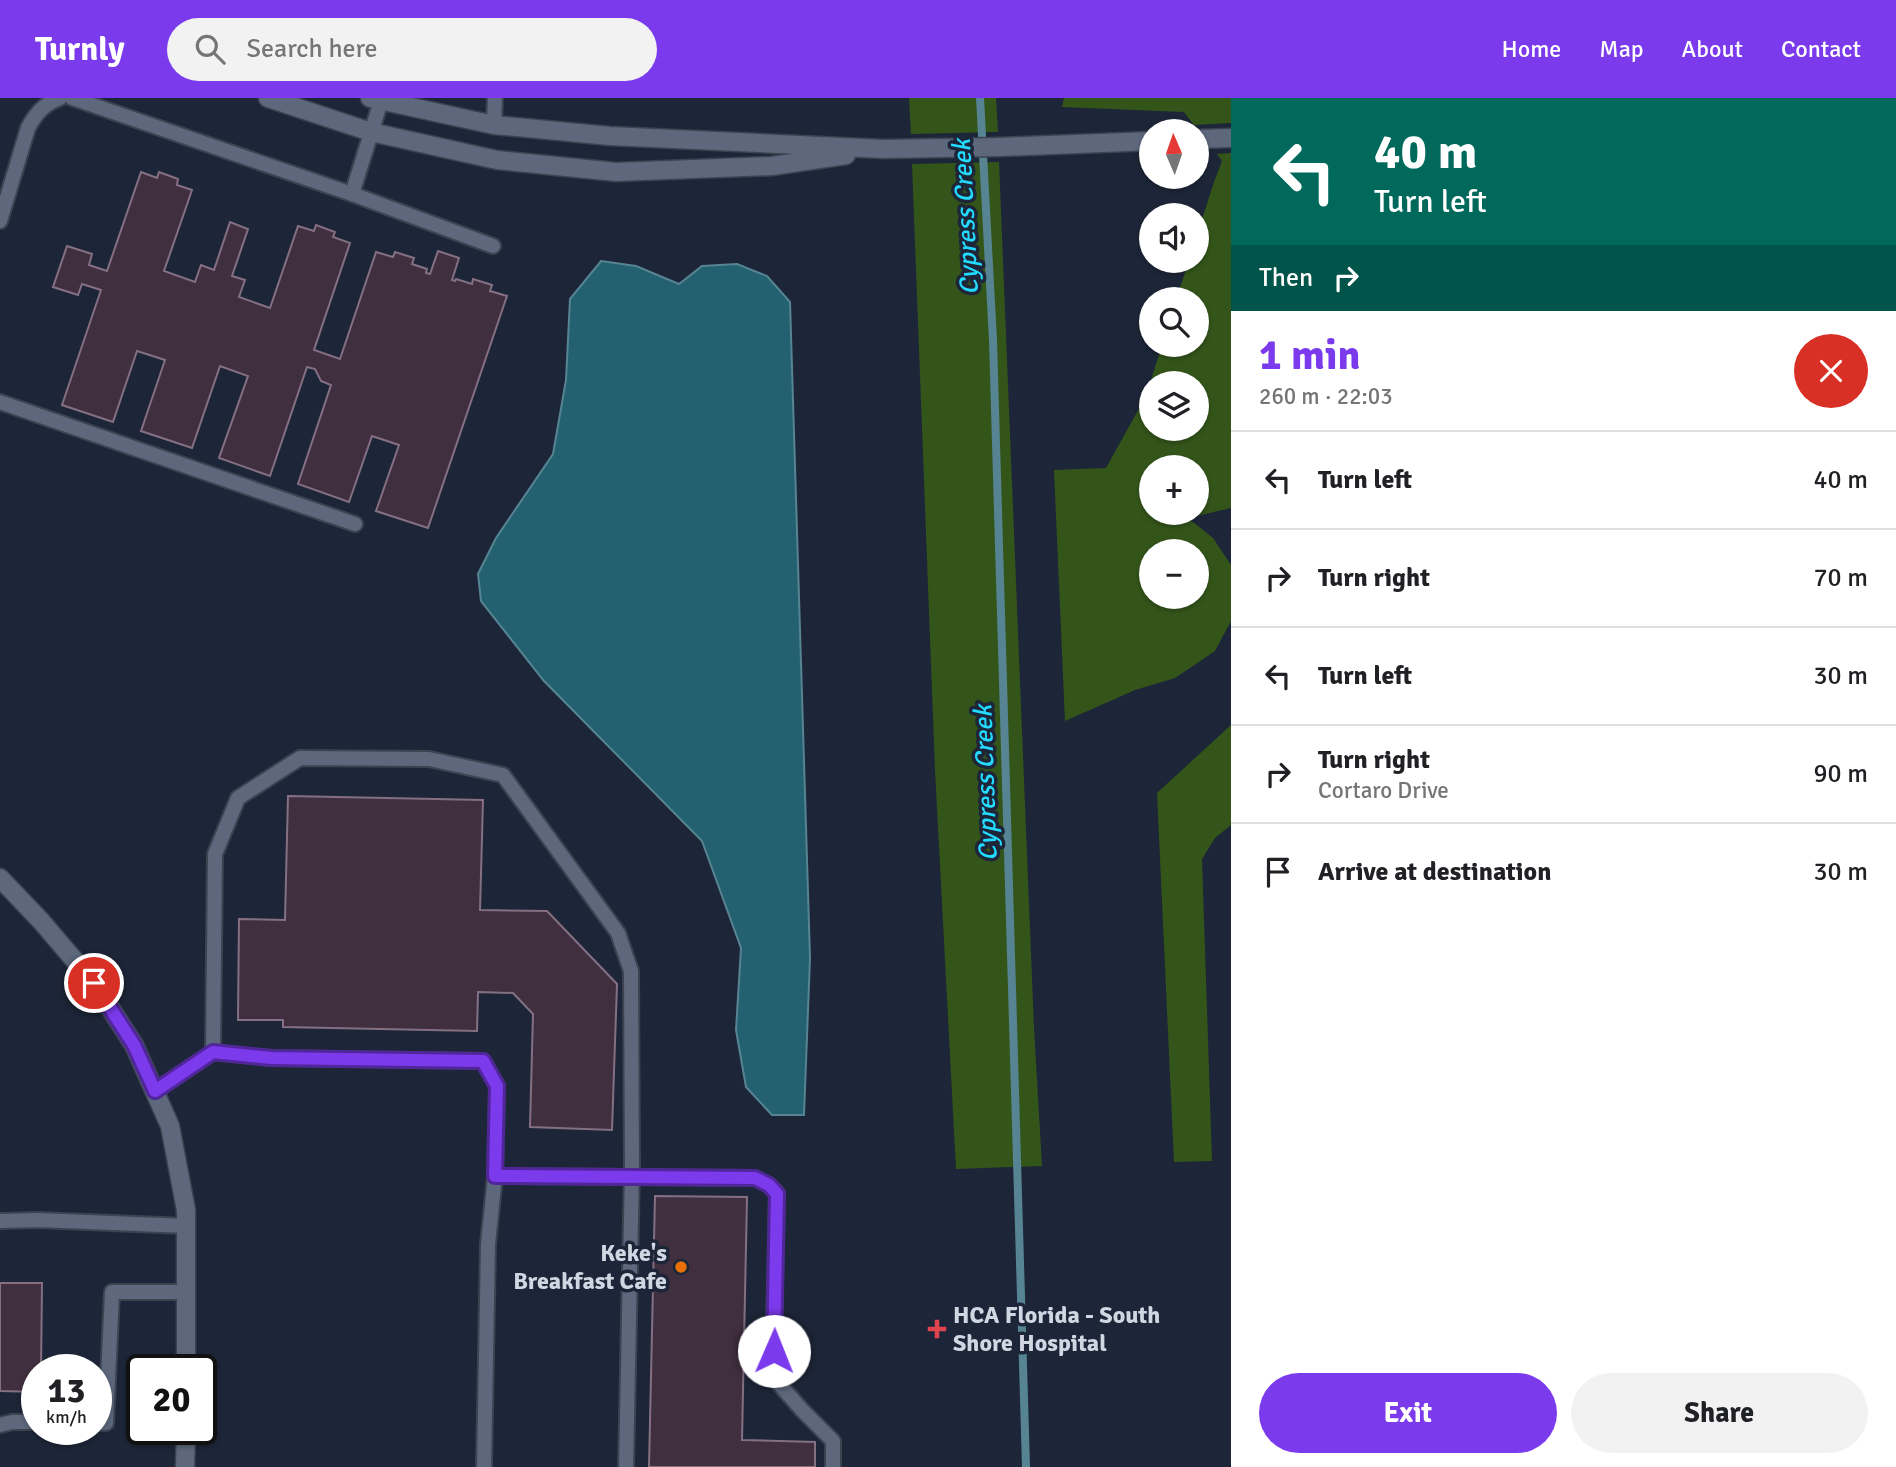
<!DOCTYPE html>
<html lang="en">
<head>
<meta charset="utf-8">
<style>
  :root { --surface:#fff; --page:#f2f2f2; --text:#202124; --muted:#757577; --line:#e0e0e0; --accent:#7c3aed }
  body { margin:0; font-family:Signika,sans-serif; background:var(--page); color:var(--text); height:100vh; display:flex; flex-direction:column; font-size:26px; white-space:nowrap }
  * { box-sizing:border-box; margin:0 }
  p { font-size:23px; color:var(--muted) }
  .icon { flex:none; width:38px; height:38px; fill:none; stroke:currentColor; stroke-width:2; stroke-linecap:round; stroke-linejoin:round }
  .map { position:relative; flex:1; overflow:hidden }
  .sheet { display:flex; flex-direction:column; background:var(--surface); width:665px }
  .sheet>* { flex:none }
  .guide { background:#00695c; color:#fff; overflow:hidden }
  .needle { width:46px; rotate:358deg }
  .fabs { position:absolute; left:1139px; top:21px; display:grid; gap:14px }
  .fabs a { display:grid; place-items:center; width:70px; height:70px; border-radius:50%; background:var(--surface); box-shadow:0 2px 5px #0004; font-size:35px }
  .speed { position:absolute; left:21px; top:1256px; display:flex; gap:14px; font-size:35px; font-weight:700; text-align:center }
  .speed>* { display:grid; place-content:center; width:91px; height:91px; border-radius:50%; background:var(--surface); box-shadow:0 2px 5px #0004; line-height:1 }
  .speed small { font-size:18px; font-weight:400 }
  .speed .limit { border:4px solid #111; border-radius:10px; background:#fff; color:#111 }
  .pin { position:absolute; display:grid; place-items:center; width:60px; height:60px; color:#fff; margin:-30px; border:4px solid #fff; border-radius:50%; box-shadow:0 2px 7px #0007 }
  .me { position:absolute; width:77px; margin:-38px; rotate:1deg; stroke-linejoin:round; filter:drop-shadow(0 0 5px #0008) }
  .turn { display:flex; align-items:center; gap:24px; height:147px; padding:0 28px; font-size:32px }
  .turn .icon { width:91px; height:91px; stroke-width:2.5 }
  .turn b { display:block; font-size:49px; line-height:60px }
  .then { display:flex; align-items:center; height:66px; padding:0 28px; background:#0003; gap:14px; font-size:26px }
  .round { display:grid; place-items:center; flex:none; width:74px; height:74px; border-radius:37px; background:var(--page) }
  .overview { display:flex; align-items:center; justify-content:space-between; height:119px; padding:0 28px }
  h1 { font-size:42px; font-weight:800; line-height:52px; color:var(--accent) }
  .cta { display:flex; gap:14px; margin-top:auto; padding:14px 28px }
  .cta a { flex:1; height:80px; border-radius:42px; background:var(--accent); color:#fff; font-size:28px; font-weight:800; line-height:80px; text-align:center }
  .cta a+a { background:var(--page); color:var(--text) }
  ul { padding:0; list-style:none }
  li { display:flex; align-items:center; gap:21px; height:98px; padding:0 28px; border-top:2px solid var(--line) }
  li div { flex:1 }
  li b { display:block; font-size:26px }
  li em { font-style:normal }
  header { display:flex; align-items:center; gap:42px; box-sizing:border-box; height:98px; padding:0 35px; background:var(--accent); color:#fff }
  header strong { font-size:33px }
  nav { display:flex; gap:38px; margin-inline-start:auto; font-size:24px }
  .search { width:490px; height:63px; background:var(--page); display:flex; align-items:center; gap:18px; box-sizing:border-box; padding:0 24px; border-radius:38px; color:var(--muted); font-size:26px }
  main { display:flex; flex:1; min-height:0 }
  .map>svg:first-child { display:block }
  .green { fill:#34551a; fill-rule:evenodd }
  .water { fill:#236170; stroke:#578492; stroke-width:2 }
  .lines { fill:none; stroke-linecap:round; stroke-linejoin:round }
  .stream { stroke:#578492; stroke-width:8 }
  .building { fill:#402f3f; stroke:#847082; stroke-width:2 }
  .service-casing { stroke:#3b4351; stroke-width:18 }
  .minor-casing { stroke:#3b4351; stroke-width:21 }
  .tertiary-casing { stroke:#3b4351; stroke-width:21 }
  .service { stroke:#5d687d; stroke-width:14 }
  .minor { stroke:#5d687d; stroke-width:18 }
  .tertiary { stroke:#5d687d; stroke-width:18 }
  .route-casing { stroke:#51269a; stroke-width:18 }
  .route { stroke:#7c3aed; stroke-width:12 }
  .food-dot { fill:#e8710a; stroke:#1d2638; stroke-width:2.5 }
  .health-dot { fill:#e0444e; stroke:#1d2638; stroke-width:2.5 }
  .labels { text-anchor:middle; stroke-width:7; stroke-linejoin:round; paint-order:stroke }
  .poi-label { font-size:24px; font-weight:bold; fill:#d0d6e2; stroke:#1d2638; text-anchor:end }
  .water-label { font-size:26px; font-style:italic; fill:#23daff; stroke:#1d2638 }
</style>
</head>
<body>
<header>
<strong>Turnly</strong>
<div class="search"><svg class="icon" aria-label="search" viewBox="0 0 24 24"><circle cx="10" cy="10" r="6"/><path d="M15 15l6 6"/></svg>Search here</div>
<nav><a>Home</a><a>Map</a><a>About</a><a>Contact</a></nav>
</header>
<main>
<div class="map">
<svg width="1231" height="1369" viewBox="0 0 1231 1369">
  <rect width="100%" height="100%" fill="#1d2638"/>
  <!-- green -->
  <g class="green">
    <path d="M909,0h87l2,34 -87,2z"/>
    <path d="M1064,0h167v25l-37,2 -10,-13 -122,-5z"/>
    <path d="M1231,55v355l-43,10 25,20 18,27v56l-16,30 -40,27 -40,12 -70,31 -11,-251 52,-2 40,-72 16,-51h35v-46h-21l13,-38h8v-26l17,-53 8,-21 -5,-7zM1197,285v46h-45v-46zM1152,369h45v46h-45zM1152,453h45v46h-45z"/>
    <path d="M999,64l35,866 8,138 -86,3 -21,-399 -23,-606z"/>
    <path d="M1231,627v100l-16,13 -13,21 10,302 -38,1 -17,-369z"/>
  </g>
  <!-- water -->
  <path class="water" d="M601,163l35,5 43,18 23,-18 35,-2 30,12 23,26 20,656 -6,157h-32l-26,-28 -10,-57 5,-82 -39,-107 -158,-160 -63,-80 -3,-27 18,-36 57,-84 13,-74 4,-81z"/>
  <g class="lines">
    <!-- stream -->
    <path class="stream" d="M980,0l13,242 33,1127"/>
  </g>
  <!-- building -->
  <g class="building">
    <path d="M141,74l16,6 2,-6 19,7 -1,6 15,5 -28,81 31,11 6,-17 13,5 16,-48 18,7 -16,47 13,4 -6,17 31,11 28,-82 16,5 2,-6 19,7 -2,5 17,6 -36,107 26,9 36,-107 17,5 2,-5 19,6 -2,6 15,5 -1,4 4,1 8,-23 21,7 -7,22 3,1 1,-2 16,5 1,-5 19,6 -2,6 17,5 -79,232 -52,-17 23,-66 -27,-9 -23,66 -51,-18 33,-99 -10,-4 -6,-12 -8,-2 -37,109 -51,-18 29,-82 -28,-10 -28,82 -51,-17 24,-71 -28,-9 -24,71 -51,-17 39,-115 -19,-6 -4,11 -25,-8 14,-41 25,8 -3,11 18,6z"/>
    <path d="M288,698l195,4 -3,110 67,1 70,73 -5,146 -82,-3 3,-113 -20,-21 -35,-1 -1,39 -194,-4v-7h-45l1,-101 46,1z"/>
    <path d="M655,1098l92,1 -5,243 73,2v25h-166z"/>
    <path d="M0,1185h42l-1,87h-4v22l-37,-1z"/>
  </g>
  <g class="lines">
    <!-- service casing -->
    <g class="service-casing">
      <g id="service">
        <path d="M72,0l280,96 141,52"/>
        <path d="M494,27l1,-27"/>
        <path d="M352,96l29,-93"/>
        <path d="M0,123l28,-93c8,-15 16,-24 32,-30"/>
        <path d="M0,304l355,122"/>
        <path d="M213,954l58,6 212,3 14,25 -2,90 -7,68 -4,223"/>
        <path d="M155,993l58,-39 2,-198 23,-56 62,-40 129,1 74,16 115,158 13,38 1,198 -6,298"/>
        <path d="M495,1078l260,2 14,7 8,8 -4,184 29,33 31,31v26"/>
        <path d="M0,1123l38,-1 148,6"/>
        <path d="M96,1325h10l6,-131h74"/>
        <path d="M0,1327l12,-3h25"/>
      </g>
    </g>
    <!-- minor casing -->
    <g class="minor-casing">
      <g id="minor">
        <path d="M1197,41l34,-1"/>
        <path d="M1000,49l152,-6"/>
        <path d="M0,780l41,43 53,62 40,62 36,81 16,84v160"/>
        <path d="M185,1369l1,-37"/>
      </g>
    </g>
    <!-- tertiary casing -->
    <g class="tertiary-casing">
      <g id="tertiary">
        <path d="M268,0l103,34 126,28 119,12 156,-6 74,-11"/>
        <path d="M370,0l124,27 116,11 274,13 116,-2"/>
      </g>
    </g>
    <!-- service -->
    <use href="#service" class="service"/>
    <!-- minor -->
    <use href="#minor" class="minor"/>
    <!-- tertiary -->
    <use href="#tertiary" class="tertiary"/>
  </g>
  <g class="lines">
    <!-- route casing -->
    <g class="route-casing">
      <path id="route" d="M94,885l40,62 21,46 58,-39 58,6 212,3 14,25 -2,90 260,2 14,7 8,9 -3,157"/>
    </g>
    <!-- route -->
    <use href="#route" class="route"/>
  </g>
  <!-- markers -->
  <circle class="food-dot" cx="681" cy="1169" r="7"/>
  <path class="health-dot" d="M933.5 1220.5h7v7h7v7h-7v7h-7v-7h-7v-7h7z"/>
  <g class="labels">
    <!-- poi labels -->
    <g class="poi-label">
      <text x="667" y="1163">Keke's<tspan x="667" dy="28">Breakfast Cafe</tspan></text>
      <text x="953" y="1225" text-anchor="start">HCA Florida - South<tspan x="953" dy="28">Shore Hospital</tspan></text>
    </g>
    <!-- water labels -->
    <g class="water-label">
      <text transform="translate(965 119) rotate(-93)" y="9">Cypress Creek</text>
      <text transform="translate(985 685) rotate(-92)" y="9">Cypress Creek</text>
    </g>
  </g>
</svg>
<div class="fabs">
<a><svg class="needle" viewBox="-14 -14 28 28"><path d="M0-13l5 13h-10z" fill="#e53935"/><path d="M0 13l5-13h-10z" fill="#757577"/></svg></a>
<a><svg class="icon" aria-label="sound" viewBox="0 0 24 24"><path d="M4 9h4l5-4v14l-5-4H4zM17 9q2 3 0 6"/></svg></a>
<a><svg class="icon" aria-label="search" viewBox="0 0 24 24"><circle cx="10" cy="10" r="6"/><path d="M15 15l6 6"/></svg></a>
<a><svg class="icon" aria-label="layers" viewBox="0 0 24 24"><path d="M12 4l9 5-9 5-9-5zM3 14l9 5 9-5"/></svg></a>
<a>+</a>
<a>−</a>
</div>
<div class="speed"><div>13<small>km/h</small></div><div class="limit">20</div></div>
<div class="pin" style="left:94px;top:885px;background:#d93025"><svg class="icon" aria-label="arrive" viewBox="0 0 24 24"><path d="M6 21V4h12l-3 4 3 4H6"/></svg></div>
<svg class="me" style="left:774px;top:1253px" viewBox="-20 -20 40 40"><circle r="19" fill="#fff"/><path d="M0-13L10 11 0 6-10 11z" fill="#7c3aed"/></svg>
</div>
<section class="sheet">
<div class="guide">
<div class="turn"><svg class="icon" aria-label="left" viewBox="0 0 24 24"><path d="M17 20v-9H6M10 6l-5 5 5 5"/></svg><div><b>40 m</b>Turn left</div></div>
<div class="then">Then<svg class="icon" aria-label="right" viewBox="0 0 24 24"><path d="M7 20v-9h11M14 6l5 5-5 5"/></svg></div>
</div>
<div class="overview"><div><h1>1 min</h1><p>260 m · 22:03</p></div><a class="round" style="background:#d93025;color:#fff"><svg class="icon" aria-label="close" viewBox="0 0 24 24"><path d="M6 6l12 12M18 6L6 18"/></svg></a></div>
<ul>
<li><svg class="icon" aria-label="left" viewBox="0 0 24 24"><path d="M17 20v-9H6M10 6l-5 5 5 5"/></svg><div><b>Turn left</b></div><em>40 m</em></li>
<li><svg class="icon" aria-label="right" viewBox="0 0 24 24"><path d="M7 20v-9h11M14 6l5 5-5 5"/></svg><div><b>Turn right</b></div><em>70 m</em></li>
<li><svg class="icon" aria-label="left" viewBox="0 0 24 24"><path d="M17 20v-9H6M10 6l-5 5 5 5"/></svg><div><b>Turn left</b></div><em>30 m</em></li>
<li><svg class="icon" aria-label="right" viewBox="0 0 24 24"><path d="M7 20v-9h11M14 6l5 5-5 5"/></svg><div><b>Turn right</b><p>Cortaro Drive</p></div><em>90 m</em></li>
<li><svg class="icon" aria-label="arrive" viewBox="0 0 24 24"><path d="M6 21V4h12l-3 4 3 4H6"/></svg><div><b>Arrive at destination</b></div><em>30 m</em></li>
</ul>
<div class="cta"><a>Exit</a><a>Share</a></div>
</section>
</main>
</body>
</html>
